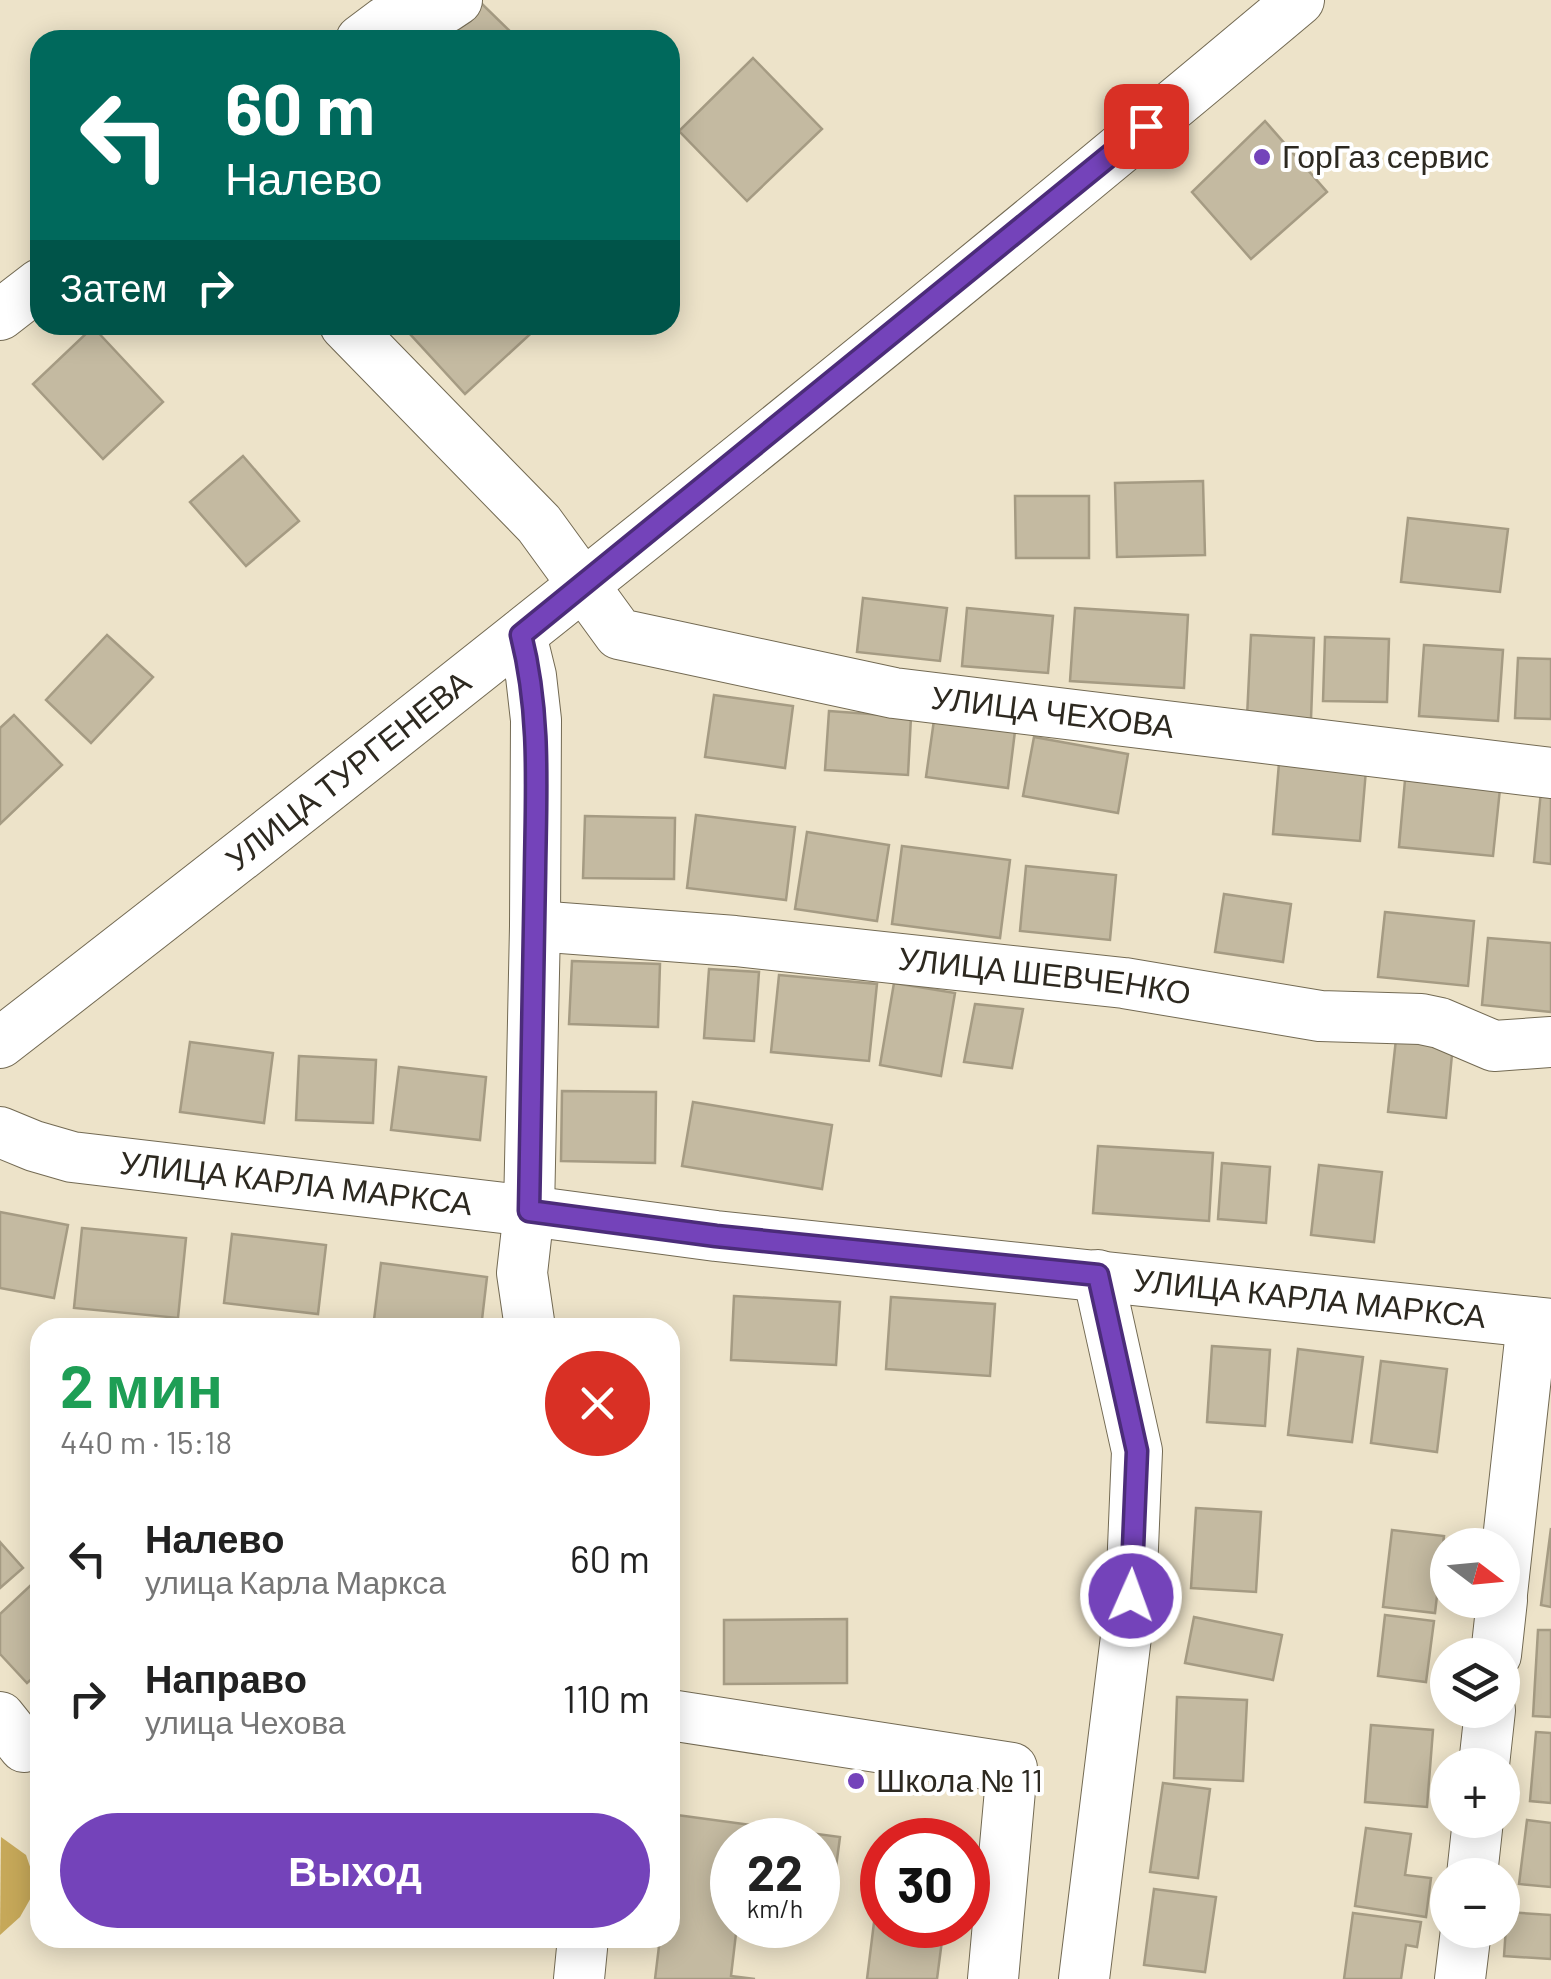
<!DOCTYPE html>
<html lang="ru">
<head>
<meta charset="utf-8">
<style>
  :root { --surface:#fff; --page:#f2f2f2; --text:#222; --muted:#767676; --accent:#7443ba }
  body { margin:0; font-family:Barlow,sans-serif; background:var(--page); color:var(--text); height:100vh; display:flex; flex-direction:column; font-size:38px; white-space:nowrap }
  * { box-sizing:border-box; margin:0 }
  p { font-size:32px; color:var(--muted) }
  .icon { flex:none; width:55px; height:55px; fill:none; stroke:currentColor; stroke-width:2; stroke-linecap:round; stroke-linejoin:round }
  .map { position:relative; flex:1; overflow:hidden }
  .sheet { position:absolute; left:30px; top:1318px; width:650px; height:630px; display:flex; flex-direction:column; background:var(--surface); border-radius:30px; box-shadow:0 5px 25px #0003 }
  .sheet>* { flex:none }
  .guide { position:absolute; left:30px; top:30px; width:650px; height:305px; border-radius:30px; box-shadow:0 5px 25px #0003; background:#00695c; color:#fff; overflow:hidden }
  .needle { width:65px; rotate:106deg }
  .tools { position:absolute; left:1430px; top:1528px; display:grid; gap:20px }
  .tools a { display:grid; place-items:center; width:90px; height:90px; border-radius:50%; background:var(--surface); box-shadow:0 5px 25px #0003; font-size:50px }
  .speed { position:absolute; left:710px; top:1818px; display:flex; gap:20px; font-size:50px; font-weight:700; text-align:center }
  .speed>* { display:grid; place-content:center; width:130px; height:130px; border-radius:50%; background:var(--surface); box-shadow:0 5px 25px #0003; line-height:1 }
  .speed small { font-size:25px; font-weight:400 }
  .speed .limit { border:15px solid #d22; background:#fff; color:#111 }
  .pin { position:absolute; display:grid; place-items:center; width:85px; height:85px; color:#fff; margin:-42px; border-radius:20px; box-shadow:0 5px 15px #0006 }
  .me { position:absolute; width:110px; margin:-55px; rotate:2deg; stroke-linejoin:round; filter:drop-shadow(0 0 8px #0008) }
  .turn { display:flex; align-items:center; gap:35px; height:210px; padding:0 30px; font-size:45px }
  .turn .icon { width:130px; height:130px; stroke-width:2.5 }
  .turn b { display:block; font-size:70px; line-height:85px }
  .then { display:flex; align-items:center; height:95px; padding:0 30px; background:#0003; gap:20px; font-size:38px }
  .round { display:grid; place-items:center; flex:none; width:105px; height:105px; border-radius:52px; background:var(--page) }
  .overview { display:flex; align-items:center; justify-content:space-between; height:170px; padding:0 30px }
  h1 { font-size:60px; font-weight:700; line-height:75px; color:#1e9e55 }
  .cta { display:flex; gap:20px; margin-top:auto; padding:20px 30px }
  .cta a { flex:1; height:115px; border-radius:60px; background:var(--accent); color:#fff; font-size:40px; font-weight:700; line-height:115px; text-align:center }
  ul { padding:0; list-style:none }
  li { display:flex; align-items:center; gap:30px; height:140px; padding:0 30px }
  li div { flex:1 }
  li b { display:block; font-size:38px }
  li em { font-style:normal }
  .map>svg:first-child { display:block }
  .water { fill:#c6a859 }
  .building { fill:#c4baa1; stroke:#a59b83; stroke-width:2.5 }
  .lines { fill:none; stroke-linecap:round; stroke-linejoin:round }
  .minor-casing { stroke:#736a53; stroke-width:52 }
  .minor { stroke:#fff; stroke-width:50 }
  .route-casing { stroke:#4b2c79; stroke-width:25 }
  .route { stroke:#7443ba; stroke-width:18 }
  .poi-dot { fill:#7443ba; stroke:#fff; stroke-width:4 }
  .labels { text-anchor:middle; stroke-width:8; stroke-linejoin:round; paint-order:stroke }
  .poi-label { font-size:32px; fill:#2d2920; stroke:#fff; text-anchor:start }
  .street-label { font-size:32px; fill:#2d2920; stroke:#fff }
</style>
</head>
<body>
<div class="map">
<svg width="1551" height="1979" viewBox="0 0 1551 1979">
  <rect width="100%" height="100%" fill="#ede3c9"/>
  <!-- water -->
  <path class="water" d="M1,1837l25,18 11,32 -17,30 -20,18z"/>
  <!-- building -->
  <g class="building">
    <path d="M475,0h3l41,40h-84z"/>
    <path d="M753,58l69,71 -75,72 -68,-70z"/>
    <path d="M1265,121l62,71 -76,67 -59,-67z"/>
    <path d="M420,325h119v1l-74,68 -55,-60z"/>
    <path d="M93,327l70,75 -60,57 -70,-75z"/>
    <path d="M243,456l56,65 -53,45 -56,-64z"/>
    <path d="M1203,481l2,74 -88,2 -2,-74z"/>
    <path d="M1015,496h74v62h-73z"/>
    <path d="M1408,518l100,11 -8,63 -99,-10z"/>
    <path d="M863,598l84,10 -7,53 -83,-9z"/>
    <path d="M967,608l86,8 -5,57 -86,-7z"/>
    <path d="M1075,608l113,7 -4,73 -114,-7z"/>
    <path d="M107,635l46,42 -62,66 -45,-43z"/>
    <path d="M1251,635l63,3 -3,81 -64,-2z"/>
    <path d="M1325,637l64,2 -2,63 -64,-1z"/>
    <path d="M1424,645l79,5 -5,71 -79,-5z"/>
    <path d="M1518,658l33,1v60l-36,-1z"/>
    <path d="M714,695l79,11 -8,62 -80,-11z"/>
    <path d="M829,711l82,6 -3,58 -83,-5z"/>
    <path d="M14,715l48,50 -62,59v-96z"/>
    <path d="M934,720l81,11 -7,57 -82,-11z"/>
    <path d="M1034,737l94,17 -10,59 -95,-17z"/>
    <path d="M1279,763l87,7 -6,71 -87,-7z"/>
    <path d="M1405,780l95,9 -7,67 -94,-9z"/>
    <path d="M1541,791l10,1v72l-17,-2z"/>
    <path d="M696,815l99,12 -9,73 -99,-12z"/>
    <path d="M585,816l90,2 -1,61 -91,-1z"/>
    <path d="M807,832l82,13 -12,76 -82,-12z"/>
    <path d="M902,846l108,14 -10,78 -108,-14z"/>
    <path d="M1026,866l90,9 -6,65 -90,-9z"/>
    <path d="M1224,894l67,10 -8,58 -68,-10z"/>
    <path d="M1385,912l89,9 -6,65 -90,-9z"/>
    <path d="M1488,938l63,5v69l-69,-7z"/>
    <path d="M572,961l88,3 -2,63 -89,-3z"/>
    <path d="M709,969l50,3 -5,69 -50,-3z"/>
    <path d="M779,975l98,9 -8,77 -98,-9z"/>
    <path d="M894,983l61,10 -14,83 -61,-11z"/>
    <path d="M975,1004l48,5 -11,59 -48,-6z"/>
    <path d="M1396,1039l57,5 -7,74 -58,-6z"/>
    <path d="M190,1042l83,11 -9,70 -84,-11z"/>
    <path d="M299,1056l77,4 -3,63 -77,-3z"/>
    <path d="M399,1067l87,10 -6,63 -89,-10z"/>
    <path d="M562,1091l94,1 -1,71 -94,-2z"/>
    <path d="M693,1102l139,23 -10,64 -140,-23z"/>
    <path d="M1098,1146l115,7 -4,68 -116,-8z"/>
    <path d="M1222,1163l48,4 -4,56 -48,-4z"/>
    <path d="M1319,1165l63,7 -8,70 -63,-7z"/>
    <path d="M0,1212l68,13 -14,73 -54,-10z"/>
    <path d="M82,1228l104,10 -8,80 -104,-10z"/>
    <path d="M232,1234l94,11 -8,69 -94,-11z"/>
    <path d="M381,1263l106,14 -6,51h-108z"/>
    <path d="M734,1296l106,6 -4,63 -105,-5z"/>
    <path d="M891,1297l104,7 -5,72 -104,-7z"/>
    <path d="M1212,1346l58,4 -5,76 -58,-4z"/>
    <path d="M1298,1349l65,8 -11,85 -64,-7z"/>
    <path d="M1381,1361l66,8 -10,83 -66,-9z"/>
    <path d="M1196,1508l65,4 -5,80 -65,-4z"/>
    <path d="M1551,1528v79l-10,-2z"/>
    <path d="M1392,1530l52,6 -9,77 -52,-6z"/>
    <path d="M0,1542l23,26 -23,20z"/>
    <path d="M31,1585l9,10v77l-13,11 -27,-29v-40z"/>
    <path d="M1385,1615l49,6 -8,61 -48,-6z"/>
    <path d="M1194,1617l88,18 -9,45 -88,-17z"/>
    <path d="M847,1619v64l-123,1v-64z"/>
    <path d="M1538,1630h13v87l-18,-1z"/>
    <path d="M1177,1697l70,3 -4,81 -69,-3z"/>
    <path d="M1371,1725l62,5 -6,77 -62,-5z"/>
    <path d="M1536,1732l15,1v70l-21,-2z"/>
    <path d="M1163,1783l47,6 -12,89 -48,-6z"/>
    <path d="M677,1815l163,22 -10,76 -12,-1v-72h-86v85h5l-6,51 24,3h-100l5,-41h10v-73z"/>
    <path d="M1527,1820l24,3v64l-32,-3z"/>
    <path d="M1366,1828l45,6 -6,41 26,3 -5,39 -71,-11z"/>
    <path d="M882,1858v67h62l-7,54h-70z"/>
    <path d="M1154,1889l62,8 -11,75 -61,-7z"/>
    <path d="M1507,1912l44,3v44l-47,-3z"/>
    <path d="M1353,1913l68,9 -4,25 -11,-2 -5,34h-57z"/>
  </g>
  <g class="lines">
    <!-- minor casing -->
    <g class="minor-casing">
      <g id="minor">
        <path d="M361,40l24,-18 60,-14 12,-8"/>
        <path d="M0,315l40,-31"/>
        <path id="s1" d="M345,325l194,199 80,110 275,59 657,80"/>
        <path d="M521,635l10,41 5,44 -1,206 -6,285 -7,62 8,55"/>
        <path id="s2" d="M535,926l200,15 389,42 196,33 101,3 19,4 54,23 57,-4"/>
        <path id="s3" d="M0,1043c439,-340 874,-686 1299,-1043"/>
        <path id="s4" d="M0,1132l34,14 38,11 457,54 187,25 835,88"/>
        <path d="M1502,1594l30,-272"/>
        <path d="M1496,1655l6,-55"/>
        <path d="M670,1715l342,53 -19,211"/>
        <path d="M0,1717l24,30"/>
        <path d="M1484,1765l6,-55"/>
        <path d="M1472,1875l6,-55"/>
        <path d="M579,1979l4,-41"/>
        <path d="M1084,1979l47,-383 6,-145 -39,-176"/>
        <path d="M1460,1979l6,-49"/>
      </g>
    </g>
    <!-- minor -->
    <use href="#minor" class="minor"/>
  </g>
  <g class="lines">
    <!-- route casing -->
    <g class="route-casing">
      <path id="route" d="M1131,1596l6,-145 -39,-176 -382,-39 -187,-25c3,-113 5,-226 6,-339 1,-81 6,-158 -14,-237l625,-509"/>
    </g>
    <!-- route -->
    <use href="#route" class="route"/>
  </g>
  <!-- markers -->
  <g class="poi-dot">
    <circle cx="1262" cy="157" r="10"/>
    <circle cx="856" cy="1781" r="10"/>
  </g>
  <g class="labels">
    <!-- poi labels -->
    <g class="poi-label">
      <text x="1282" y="168">ГорГаз сервис</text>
      <text x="876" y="1792">Школа № 11</text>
    </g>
    <!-- street labels -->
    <g class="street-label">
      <text dy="11" stroke="none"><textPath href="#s1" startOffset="855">УЛИЦА ЧЕХОВА</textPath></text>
      <text dy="11" stroke="none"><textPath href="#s3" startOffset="442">УЛИЦА ТУРГЕНЕВА</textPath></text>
      <text dy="11" stroke="none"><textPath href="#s2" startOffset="512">УЛИЦА ШЕВЧЕНКО</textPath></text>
      <text dy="11" stroke="none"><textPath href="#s4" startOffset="302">УЛИЦА КАРЛА МАРКСА</textPath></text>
      <text dy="11" stroke="none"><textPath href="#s4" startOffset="1322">УЛИЦА КАРЛА МАРКСА</textPath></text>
    </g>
  </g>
</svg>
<div class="tools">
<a><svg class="needle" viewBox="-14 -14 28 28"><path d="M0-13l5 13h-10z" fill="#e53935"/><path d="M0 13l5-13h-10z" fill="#767676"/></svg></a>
<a><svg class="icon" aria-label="layers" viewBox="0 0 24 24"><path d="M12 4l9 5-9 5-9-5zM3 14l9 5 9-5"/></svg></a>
<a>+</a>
<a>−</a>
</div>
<div class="speed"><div>22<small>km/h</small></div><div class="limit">30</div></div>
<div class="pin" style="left:1146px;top:126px;background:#d93025"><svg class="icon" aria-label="arrive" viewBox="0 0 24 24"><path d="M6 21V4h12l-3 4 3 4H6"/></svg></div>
<svg class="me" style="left:1131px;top:1596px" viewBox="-20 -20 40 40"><circle r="17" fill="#7443ba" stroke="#fff" stroke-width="3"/><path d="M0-11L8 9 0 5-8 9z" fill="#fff"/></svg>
<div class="guide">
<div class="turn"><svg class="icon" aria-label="left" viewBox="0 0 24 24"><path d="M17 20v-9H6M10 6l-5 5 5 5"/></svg><div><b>60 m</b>Налево</div></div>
<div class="then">Затем<svg class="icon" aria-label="right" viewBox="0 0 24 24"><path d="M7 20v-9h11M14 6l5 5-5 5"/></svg></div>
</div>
<section class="sheet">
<div class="overview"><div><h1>2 мин</h1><p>440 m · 15:18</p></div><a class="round" style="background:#d93025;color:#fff"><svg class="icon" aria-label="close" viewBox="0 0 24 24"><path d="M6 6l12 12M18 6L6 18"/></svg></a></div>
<ul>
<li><svg class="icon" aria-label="left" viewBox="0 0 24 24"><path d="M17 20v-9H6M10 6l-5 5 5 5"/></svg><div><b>Налево</b><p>улица Карла Маркса</p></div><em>60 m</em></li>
<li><svg class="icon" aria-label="right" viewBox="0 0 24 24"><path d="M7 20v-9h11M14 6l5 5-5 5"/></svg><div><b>Направо</b><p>улица Чехова</p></div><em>110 m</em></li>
</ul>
<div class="cta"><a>Выход</a></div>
</section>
</div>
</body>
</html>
